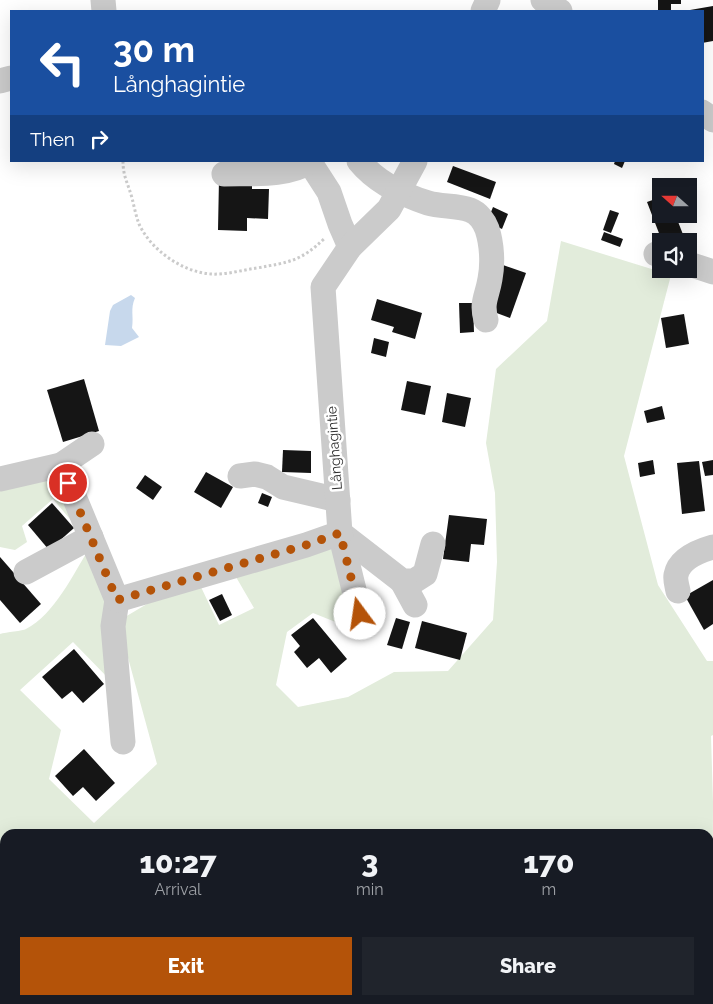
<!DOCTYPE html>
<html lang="en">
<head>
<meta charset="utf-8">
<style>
  :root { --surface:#171b24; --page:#20242c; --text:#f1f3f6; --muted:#9ea1a6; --accent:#b45309 }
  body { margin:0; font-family:Raleway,sans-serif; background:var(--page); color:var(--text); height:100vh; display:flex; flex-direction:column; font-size:19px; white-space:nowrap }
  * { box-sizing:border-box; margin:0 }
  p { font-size:16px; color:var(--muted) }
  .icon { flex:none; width:28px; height:28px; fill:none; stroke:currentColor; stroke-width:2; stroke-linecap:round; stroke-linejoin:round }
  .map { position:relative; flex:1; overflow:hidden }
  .sheet { position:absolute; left:0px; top:829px; width:714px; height:176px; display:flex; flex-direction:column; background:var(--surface); border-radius:15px 15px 0 0; box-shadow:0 5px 20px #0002 }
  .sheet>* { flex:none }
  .hud { position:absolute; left:10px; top:10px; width:694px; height:152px; border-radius:0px; box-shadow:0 5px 20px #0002; background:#1a4fa0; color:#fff; overflow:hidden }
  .needle { width:32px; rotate:291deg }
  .fabs { position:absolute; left:652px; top:178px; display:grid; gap:10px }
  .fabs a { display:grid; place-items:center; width:45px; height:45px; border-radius:0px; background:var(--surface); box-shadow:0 5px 20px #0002; font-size:25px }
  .pin { position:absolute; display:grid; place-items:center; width:42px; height:42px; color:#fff; margin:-21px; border:2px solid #fff; border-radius:50%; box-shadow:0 1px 5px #0007 }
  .me { position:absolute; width:55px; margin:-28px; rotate:346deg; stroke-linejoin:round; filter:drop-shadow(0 0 4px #0008) }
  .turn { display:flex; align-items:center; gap:18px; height:105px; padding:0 20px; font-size:22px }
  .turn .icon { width:65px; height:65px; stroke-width:2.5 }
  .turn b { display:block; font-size:35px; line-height:42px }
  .then { display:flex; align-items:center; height:48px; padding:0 20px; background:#0003; gap:10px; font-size:19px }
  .eta { display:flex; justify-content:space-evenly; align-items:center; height:85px; text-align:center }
  .eta b { font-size:30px; font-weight:800; line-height:35px }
  .primary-button { display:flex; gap:10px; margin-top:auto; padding:10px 20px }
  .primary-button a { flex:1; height:58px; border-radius:0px; background:var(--accent); color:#fff; font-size:20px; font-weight:800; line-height:58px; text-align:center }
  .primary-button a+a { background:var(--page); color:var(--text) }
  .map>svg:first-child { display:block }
  .green { fill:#e2ecdb }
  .water { fill:#c7d8ec }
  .building { fill:#151515 }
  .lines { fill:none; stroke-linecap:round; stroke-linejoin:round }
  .path { stroke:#cbcbcb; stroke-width:3; stroke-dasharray:2.5 2.5; stroke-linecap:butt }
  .minor { stroke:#cbcbcb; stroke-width:25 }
  .route { stroke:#b45309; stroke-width:9; stroke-dasharray:0 16.2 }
  .labels { text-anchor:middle; stroke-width:5; stroke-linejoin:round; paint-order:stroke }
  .street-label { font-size:14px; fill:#2e2e2e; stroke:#fff }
</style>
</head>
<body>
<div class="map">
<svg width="713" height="1004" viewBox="0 0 713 1004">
  <rect width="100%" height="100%" fill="#fff"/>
  <!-- green -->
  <g class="green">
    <path d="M561,241l110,34 -47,181 34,129 49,76h6v74l-2,1 2,66 -1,195 -3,1v-164h-704v166h699l-10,4h-694v-370c6,-2 23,-3 26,-5 28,-14 48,-56 64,-82l18,57 3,77 -38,-39 -53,48 41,40 -12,49 45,44 63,-59 -36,-132 4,-15 27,-16 49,-14 18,38 35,-17 -18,-31 97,-30 26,74 -6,8 -40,-16 -26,19 -11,53 22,22 50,-10 46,-25 54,-1 45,-51 4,-58 -2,-69 -9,-50 10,-74 51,-48z"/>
    <path d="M57,472l23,59 -27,-32 -31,27 5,16 -12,8 -15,-3v-56l22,-12z"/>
  </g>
  <!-- water -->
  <path class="water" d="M131,295l4,3c-5,11 -1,18 -3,30l7,9 -18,9 -16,-1 5,-34 3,-6z"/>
  <!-- building -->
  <g class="building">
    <path d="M658,0h23v4h-10v7h-13z"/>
    <path d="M713,6v35l-11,2v-32l-12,-1z"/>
    <path d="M615,161h10l-3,7 -8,-4z"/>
    <path d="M453,166l43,16 -6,17 -43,-17z"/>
    <path d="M219,179h33v10h17l-1,30 -21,-1v13l-29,-1z"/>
    <path d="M661,197v17h14l9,23 -11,4h-11l-15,-39z"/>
    <path d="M493,207l15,7 -6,15 -15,-7z"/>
    <path d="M610,210l9,3 -8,20 -8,-3z"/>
    <path d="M604,232l19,7 -3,8 -19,-7z"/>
    <path d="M503,265l23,8 -16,45 -24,-9z"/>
    <path d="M377,299l45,14 -7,26 -23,-7 2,-5 -23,-7z"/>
    <path d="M459,303h14l1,29 -14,1z"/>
    <path d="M684,314l5,30 -23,4 -5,-30z"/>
    <path d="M374,338l15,4 -3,15 -15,-4z"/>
    <path d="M84,379l15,52 -36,11 -16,-52z"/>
    <path d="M407,381l24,5 -6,29 -24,-5z"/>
    <path d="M447,393l24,5 -6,29 -23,-5z"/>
    <path d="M662,406l3,13 -18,4 -3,-12z"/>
    <path d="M283,450l28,1v22l-29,-1z"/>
    <path d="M653,460l2,14 -15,3 -2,-14z"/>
    <path d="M713,460v15l-8,1 -3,-14z"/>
    <path d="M699,461l6,50 -23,3 -5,-51z"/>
    <path d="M206,472l27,15 -12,21 -27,-16z"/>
    <path d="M145,475l17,12 -9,13 -17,-12z"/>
    <path d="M262,493l10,4 -4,10 -10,-4z"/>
    <path d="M52,503l22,25 -25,22 -21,-25z"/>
    <path d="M449,515l38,4 -3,26 -13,-1 -2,18 -26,-3z"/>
    <path d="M0,557l41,47 -21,19 -20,-23z"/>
    <path d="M713,580v44l-9,6 -19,-34z"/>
    <path d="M222,594l10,21 -12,6 -11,-21z"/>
    <path d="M313,618l34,41 -16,14 -12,-15 -12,10 -13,-16 6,-6 -9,-11z"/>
    <path d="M396,618l14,4 -8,27 -15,-4z"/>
    <path d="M422,621l45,12 -7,27 -45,-12z"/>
    <path d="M74,649l30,35 -21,19 -11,-12 -10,8 -20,-22z"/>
    <path d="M84,749l31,34 -19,18 -13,-14 -10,9 -18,-20z"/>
  </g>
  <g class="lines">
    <!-- path -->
    <path class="path" d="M123,161c0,16 5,22 9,37 2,8 4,18 7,26 12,26 43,48 72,50 15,1 31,-4 46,-6 32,-6 43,-6 68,-30"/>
    <!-- minor -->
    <g class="minor">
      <path d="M103,0l1,11"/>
      <path d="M543,0l17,11"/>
      <path d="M483,11l5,-11"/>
      <path d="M0,81l11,-3"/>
      <path d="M702,112l11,8"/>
      <path d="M309,161l20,31 11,32 10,23"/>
      <path d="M359,161c17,21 44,34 69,42 13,4 29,2 42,7 8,3 14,11 17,19 5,15 6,35 3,50 -3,18 -9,23 -4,41"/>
      <path d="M224,174c25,-1 63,3 85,-12"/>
      <path d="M656,254l5,2"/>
      <path d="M689,264l24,8"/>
      <path d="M61,465l56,135 -4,26 10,116"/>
      <path d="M240,476l15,-2 12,3 16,10 55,13"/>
      <path d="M0,479l61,-14 31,-21"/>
      <path d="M340,533l62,48h12l11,-7 8,-30"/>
      <path d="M340,533l20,81"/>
      <path d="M26,572l65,-35"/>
      <path d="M402,581l13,24"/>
      <path d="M678,591c-1,-5 -3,-11 -2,-16 3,-16 23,-24 37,-28"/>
      <path d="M117,600l189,-55 34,-12 -17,-246 27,-40 39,-38 26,-48"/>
    </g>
  </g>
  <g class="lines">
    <!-- route -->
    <path class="route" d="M68,483l49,117 189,-55 34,-12 20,81"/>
  </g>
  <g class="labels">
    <!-- street labels -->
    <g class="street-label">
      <text transform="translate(334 448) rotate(-94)" y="5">Långhagintie</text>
    </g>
  </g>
</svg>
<div class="fabs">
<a><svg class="needle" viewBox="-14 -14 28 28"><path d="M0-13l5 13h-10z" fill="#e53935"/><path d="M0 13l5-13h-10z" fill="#9ea1a6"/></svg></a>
<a><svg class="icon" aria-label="sound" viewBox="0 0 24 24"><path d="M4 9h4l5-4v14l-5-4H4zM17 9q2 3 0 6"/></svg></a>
</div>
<div class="pin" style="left:68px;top:483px;background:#d93025"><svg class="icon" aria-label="arrive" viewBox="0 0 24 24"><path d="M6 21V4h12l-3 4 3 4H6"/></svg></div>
<svg class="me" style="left:360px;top:614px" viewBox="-20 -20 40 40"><circle r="19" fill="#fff"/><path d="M0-13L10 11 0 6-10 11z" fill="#b45309"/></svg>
<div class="hud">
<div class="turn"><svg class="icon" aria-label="left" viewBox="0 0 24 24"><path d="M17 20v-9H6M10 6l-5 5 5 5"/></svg><div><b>30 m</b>Långhagintie</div></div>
<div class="then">Then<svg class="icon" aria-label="right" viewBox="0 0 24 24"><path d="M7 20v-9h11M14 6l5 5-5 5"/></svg></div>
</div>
<section class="sheet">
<div class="eta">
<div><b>10:27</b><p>Arrival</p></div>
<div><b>3</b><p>min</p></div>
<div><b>170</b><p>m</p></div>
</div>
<div class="primary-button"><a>Exit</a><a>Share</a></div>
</section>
</div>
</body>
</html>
